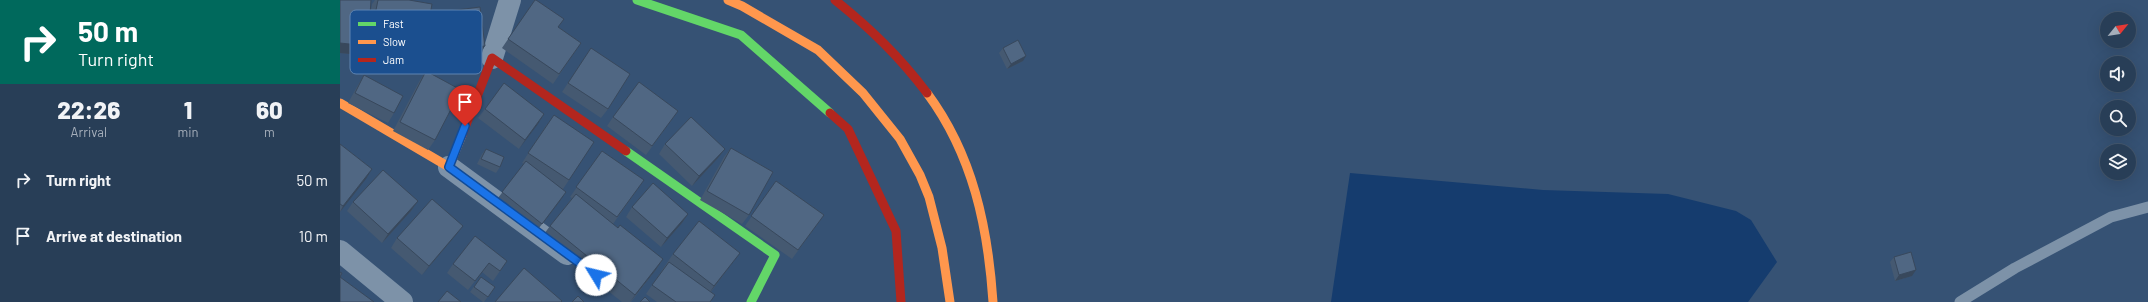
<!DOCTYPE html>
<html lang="en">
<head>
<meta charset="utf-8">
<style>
  :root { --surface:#283e57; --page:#30455d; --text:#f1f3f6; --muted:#a5aeba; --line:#44576d }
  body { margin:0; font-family:Barlow,sans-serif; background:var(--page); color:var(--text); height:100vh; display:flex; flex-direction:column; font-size:15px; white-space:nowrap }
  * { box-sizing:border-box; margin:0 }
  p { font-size:13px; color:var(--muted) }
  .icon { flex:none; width:22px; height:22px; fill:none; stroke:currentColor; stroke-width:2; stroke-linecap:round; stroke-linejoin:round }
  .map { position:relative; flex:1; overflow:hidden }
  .drawer { display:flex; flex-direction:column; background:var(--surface); width:340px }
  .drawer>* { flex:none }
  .top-card { background:#00695c; color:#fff; overflow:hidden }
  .needle { width:26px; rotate:60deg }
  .fabs { position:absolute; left:1760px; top:12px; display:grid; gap:8px }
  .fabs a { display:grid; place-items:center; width:36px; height:36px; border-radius:50%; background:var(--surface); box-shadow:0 4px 16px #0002,0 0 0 1px var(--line); font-size:20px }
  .pin { position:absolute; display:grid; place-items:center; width:34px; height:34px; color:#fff; margin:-41px -17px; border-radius:50% 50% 50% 0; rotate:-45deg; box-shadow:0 0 4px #0007 }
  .pin .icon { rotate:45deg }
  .me { position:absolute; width:44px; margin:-22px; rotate:306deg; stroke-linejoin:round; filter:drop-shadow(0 0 3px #0008) }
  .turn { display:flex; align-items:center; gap:14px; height:84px; padding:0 12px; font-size:18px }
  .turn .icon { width:52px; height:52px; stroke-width:2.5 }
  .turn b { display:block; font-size:28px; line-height:34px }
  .eta { display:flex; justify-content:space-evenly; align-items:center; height:68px; text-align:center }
  .eta b { font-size:24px; font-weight:800; line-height:28px }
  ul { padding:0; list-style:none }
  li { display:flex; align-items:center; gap:12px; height:56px; padding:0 12px }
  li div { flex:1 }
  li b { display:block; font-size:15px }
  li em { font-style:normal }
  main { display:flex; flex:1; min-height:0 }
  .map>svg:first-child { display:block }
  .water { fill:#153c6e }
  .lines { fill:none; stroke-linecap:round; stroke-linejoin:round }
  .lane { stroke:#7d92a8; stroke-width:11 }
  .street { stroke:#7d92a8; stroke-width:22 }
  .fast { stroke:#63d668; stroke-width:9 }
  .slow { stroke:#ff974d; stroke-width:9 }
  .jam { stroke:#b3261e; stroke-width:9 }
  .wall { fill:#455971 }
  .shaded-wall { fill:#38485c }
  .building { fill:#506783; stroke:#38485c }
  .route-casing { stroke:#114b97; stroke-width:10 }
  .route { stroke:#1a73e8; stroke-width:7 }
  .key { fill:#1b4f8f; stroke:#5f84b1; stroke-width:1 }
  .key-label { font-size:11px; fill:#fff }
</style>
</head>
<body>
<main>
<section class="drawer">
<div class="top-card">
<div class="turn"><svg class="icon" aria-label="right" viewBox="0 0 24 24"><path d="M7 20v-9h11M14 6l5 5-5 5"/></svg><div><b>50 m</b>Turn right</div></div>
</div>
<div class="eta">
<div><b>22:26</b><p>Arrival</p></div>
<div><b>1</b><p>min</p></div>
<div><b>60</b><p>m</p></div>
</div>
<ul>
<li><svg class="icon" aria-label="right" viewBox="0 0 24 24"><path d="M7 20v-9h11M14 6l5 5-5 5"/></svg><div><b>Turn right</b></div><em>50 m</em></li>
<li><svg class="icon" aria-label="arrive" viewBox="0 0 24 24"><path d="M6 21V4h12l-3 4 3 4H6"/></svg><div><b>Arrive at destination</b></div><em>10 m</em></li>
</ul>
</section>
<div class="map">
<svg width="1808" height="302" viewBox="0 0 1808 302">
  <rect width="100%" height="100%" fill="#365274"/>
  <!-- water -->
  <path class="water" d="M1010,173l193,17 125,4 68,17 15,9 26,42 -29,40h-417z"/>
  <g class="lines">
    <!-- lane -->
    <path class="lane" d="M1620,302l55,-34 96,-51 37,-10"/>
    <!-- street -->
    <g class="street">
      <path d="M152,58l18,-58"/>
      <path d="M109,167l118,87"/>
      <path d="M0,251l62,51"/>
    </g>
    <!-- fast -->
    <g class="fast">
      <path d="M297,0l104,35 89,78"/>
      <path d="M286,151l149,104 -24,47"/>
    </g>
    <!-- slow -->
    <g class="slow">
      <path d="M388,0l14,6 76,44 45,43 37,46 20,36 9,22 13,51 8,54"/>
      <path d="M587,93c46,62 61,134 66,209"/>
      <path d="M0,103l109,64 13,-32"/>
    </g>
    <!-- jam -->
    <g class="jam">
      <path d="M495,0c36,29 64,56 92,93"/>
      <path d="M490,113l18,16 48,102 5,71"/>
      <path d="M122,135l30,-77 134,93"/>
    </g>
  </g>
  <!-- wall -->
  <g class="wall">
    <path d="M0,0l30,16 2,-12 3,-4h34l20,19 4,-6 46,42 -47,6 -5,-32 -10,30 -52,-9 -4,5 -21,-2z"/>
    <path d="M195,0l23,27 23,16 -28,41 -51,-36z"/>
    <path d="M251,48l17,61 -7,9 -39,-26z"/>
    <path d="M663,48l20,13 -16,8 -8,-16z"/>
    <path d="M86,71l9,69 -7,10 -35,-19 27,-51z"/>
    <path d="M24,75l30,38 -6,10 -40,-20 10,-18z"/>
    <path d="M145,109l59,5 -25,35 -41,-31z"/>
    <path d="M338,111l-32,44 -39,-29 6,-9z"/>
    <path d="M207,124l22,56 -6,9 -3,12 -25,32 -40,-31 29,-38 -2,-1z"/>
    <path d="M0,144l32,25 -32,43z"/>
    <path d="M325,144l60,5 -7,9 -26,28 -33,-32z"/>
    <path d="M391,148l18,67 -7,9 -42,-24 24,-43z"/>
    <path d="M146,149l14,18 -4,6 -19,-9 5,-10z"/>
    <path d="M262,151l42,29 -31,44 50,35 -8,12 -24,31h-9l-81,-64 9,-12 22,-28 -2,-1z"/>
    <path d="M436,181l48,34 -32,44 -47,-33z"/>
    <path d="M78,201l-7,10 -29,32 -35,-32 6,-9z"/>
    <path d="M292,207l56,7 -6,9 -21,24 -35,-30z"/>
    <path d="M123,226l-7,9 -34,40 -31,-27 6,-10z"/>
    <path d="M333,254l60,8 -22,30 -1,10h-53l-11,-8z"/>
    <path d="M1554,257l18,19 -17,5 -5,-19z"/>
    <path d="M167,261l-14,20 -11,-9 -14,18 -21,-17 6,-9z"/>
    <path d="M141,277l14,10 -11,15h-1l-13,-10z"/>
  </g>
  <!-- shaded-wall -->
  <g class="shaded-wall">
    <path d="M30,40l54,9 -7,10 -52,-9 -4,5 -21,-2v-10l27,3z"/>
    <path d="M145,46l-6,9 -47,6 6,-9z"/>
    <path d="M686,56l-3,5 -16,8 4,-5z"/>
    <path d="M204,114l-6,10 -19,25 6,-9z"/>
    <path d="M385,149l-7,9 -26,28 7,-10z"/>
    <path d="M32,169l-6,10 -26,33 3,-6z"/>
    <path d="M226,192l-6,9 -25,32 7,-9z"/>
    <path d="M78,201l-7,10 -29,32 6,-9z"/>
    <path d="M348,214l-6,9 -21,24 6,-9z"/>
    <path d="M123,226l-7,9 -34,40 7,-9z"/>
    <path d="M400,253l-7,9 -25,33 6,-9z"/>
    <path d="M323,259l-8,12 -25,31 5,-7z"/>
    <path d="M1576,270l-4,6 -17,5 4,-6z"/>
  </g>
  <!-- building -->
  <g class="building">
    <path d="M0,0h31l-3,46 -28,-3z"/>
    <path d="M38,0h31l23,4 -8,45 -54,-9z"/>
    <path d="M195,0h1l28,19 -6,8 23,16 -22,31 -51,-35z"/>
    <path d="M140,7l5,39 -47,6 -5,-39z"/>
    <path d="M678,40l8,16 -15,8 -8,-16z"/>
    <path d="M251,48l39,26 -22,35 -40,-26z"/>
    <path d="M86,71l35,19 -26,50 -35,-18z"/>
    <path d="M24,75l39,21 -9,17 -39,-20z"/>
    <path d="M299,82l39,29 -26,35 -39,-29z"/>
    <path d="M164,83l40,31 -19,26 -40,-31z"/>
    <path d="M214,115l40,27 -25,38 -41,-27z"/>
    <path d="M351,117l34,32 -26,27 -34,-32z"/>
    <path d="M0,144l32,25 -29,37 -3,-2z"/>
    <path d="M391,148l42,24 -24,43 -42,-24z"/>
    <path d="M146,149l18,8 -4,10 -19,-8z"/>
    <path d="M262,151l42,29 -27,37 -41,-30z"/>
    <path d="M186,161l40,31 -24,32 -40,-32z"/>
    <path d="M43,170l35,31 -30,33 -35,-32z"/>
    <path d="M436,181l48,34 -26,35 -47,-34z"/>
    <path d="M313,183l35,31 -21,24 -35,-31z"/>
    <path d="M236,194l42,34 2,-3 43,34 -28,36 -85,-69z"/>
    <path d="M92,199l31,27 -34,40 -32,-28z"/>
    <path d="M359,221l41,32 -26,33 -41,-32z"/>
    <path d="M135,236l32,25 -7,10 -11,-8 -14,18 -22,-17z"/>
    <path d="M1571,252l5,18 -17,5 -5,-18z"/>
    <path d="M329,262l46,33 -5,7h-34l-24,-17z"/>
    <path d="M184,268l38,33 -1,1h-66z"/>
    <path d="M0,272l2,1 -2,4z"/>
    <path d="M0,277l34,25h-34z"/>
    <path d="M141,277l14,10 -7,10 -14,-10z"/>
    <path d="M107,291l14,11h-23z"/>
    <path d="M238,296l6,6h-12z"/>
    <path d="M305,297l5,5h-10z"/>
  </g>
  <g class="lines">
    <!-- route casing -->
    <g class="route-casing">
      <path id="route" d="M125,126l-16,41 147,108"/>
    </g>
    <!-- route -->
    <use href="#route" class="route"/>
  </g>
  <!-- legend -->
  <rect x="10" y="10" width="132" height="64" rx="6" class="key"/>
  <rect x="18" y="22" width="18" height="4" fill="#63d668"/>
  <rect x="18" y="40" width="18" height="4" fill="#ff974d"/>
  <rect x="18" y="58" width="18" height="4" fill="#b3261e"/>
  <g class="key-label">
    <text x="43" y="28">Fast</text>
    <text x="43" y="46">Slow</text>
    <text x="43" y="64">Jam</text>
  </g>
</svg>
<div class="fabs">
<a><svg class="needle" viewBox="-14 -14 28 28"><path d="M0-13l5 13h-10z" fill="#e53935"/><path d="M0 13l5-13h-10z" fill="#a5aeba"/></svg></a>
<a><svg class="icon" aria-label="sound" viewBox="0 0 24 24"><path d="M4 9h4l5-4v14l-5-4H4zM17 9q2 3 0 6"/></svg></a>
<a><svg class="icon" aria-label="search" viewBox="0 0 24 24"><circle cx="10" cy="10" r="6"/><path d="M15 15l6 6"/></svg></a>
<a><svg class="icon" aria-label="layers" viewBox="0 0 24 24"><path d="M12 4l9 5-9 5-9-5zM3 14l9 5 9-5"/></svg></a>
</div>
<div class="pin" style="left:125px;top:126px;background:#d93025"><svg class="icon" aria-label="arrive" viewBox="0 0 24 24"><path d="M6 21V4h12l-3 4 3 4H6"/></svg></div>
<svg class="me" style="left:256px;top:275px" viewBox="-20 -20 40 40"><circle r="19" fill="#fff"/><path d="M0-13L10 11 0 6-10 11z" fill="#1a73e8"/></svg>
</div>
</main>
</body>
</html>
